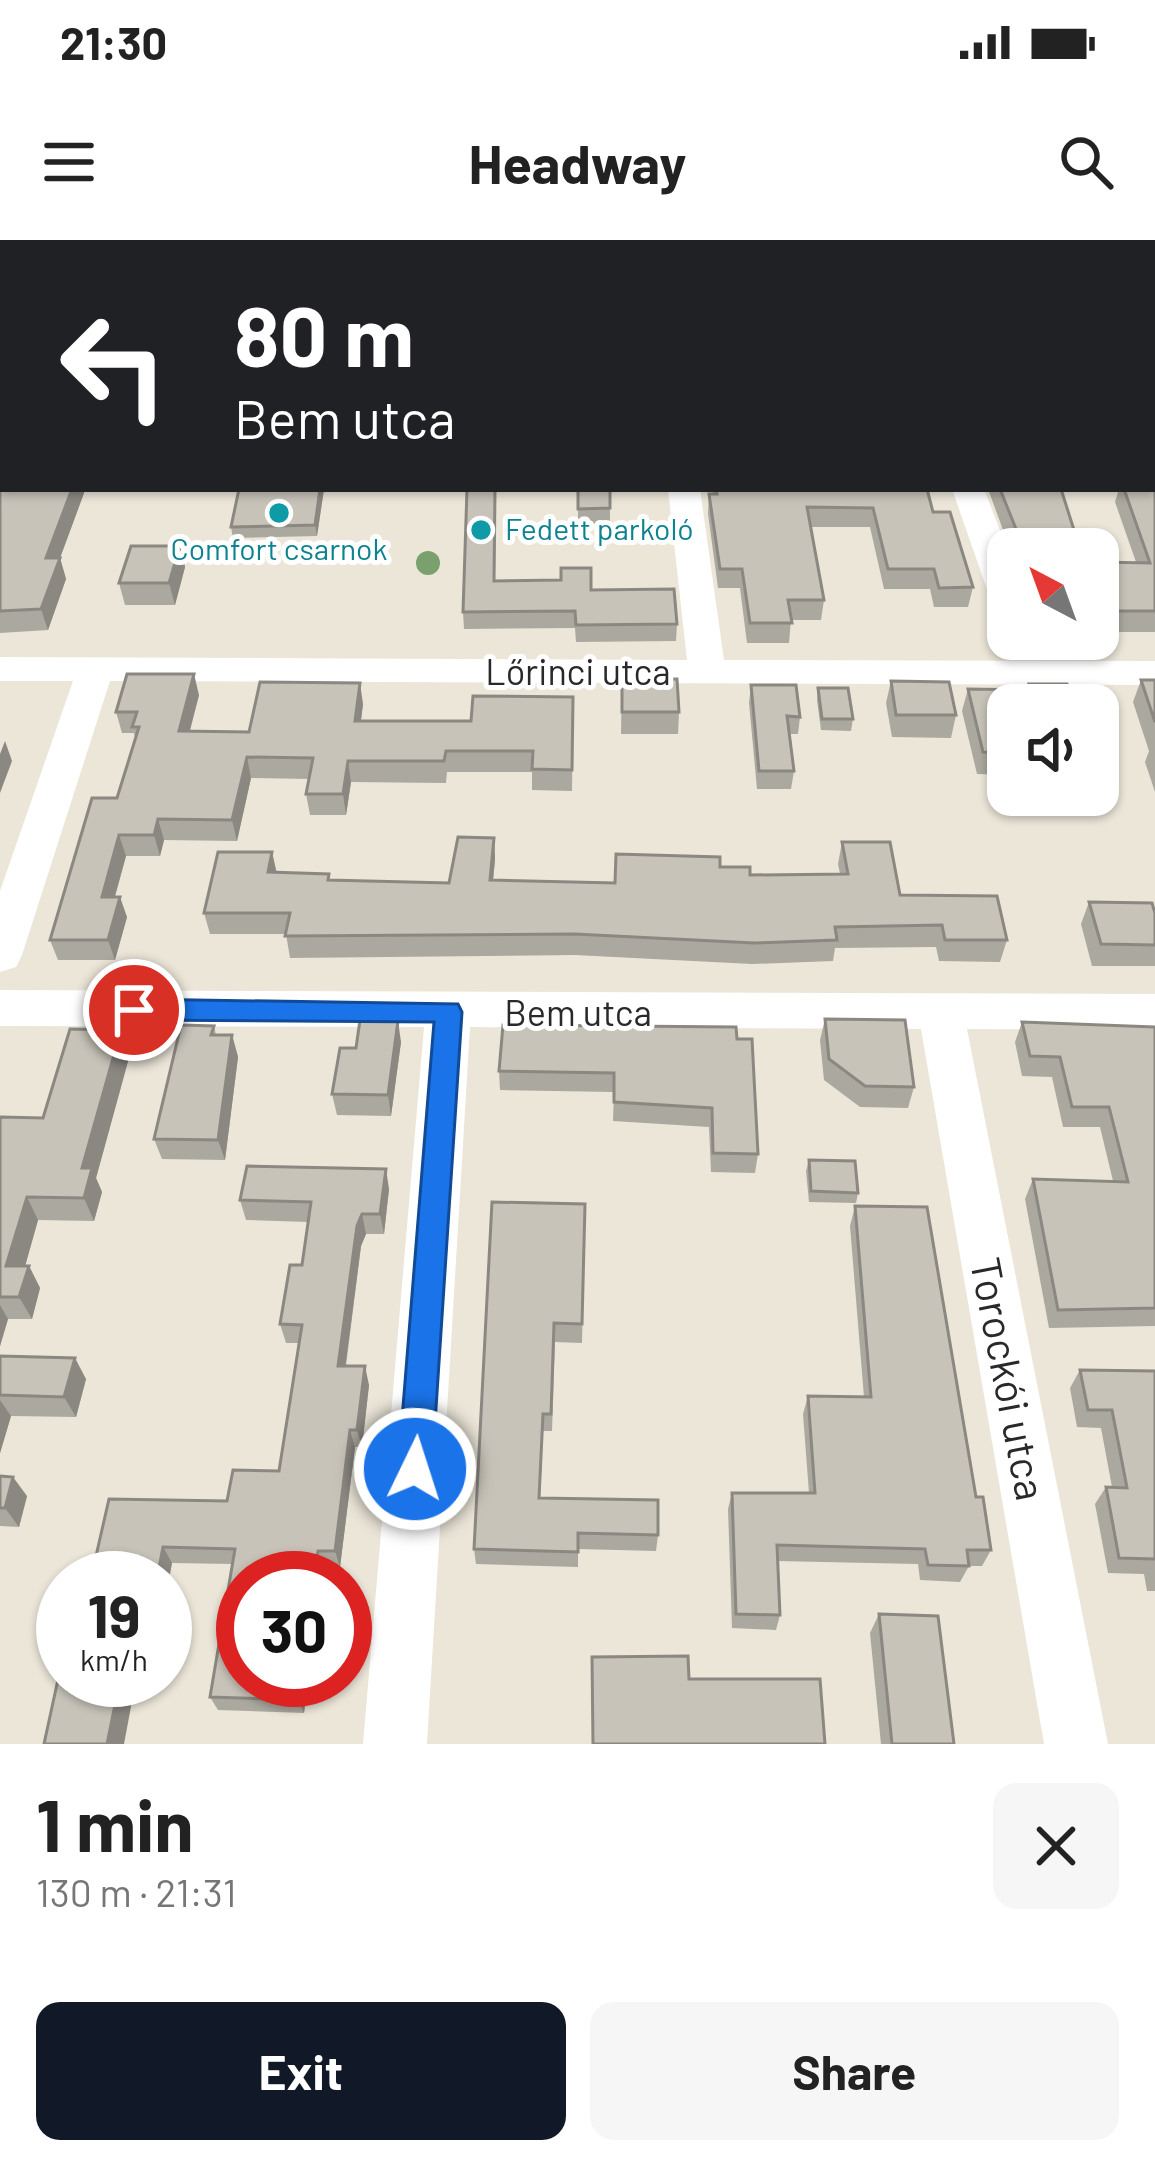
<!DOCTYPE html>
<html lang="en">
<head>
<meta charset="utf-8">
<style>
  :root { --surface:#fff; --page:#f6f6f6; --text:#222; --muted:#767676; --accent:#111827 }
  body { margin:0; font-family:Barlow,sans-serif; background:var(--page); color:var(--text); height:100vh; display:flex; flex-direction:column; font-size:45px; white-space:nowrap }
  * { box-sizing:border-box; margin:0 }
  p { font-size:39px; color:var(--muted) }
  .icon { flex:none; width:66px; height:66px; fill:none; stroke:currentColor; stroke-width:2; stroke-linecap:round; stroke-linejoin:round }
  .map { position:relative; height:1504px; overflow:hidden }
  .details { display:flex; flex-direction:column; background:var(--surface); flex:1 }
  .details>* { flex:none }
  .banner { position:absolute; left:0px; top:0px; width:1155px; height:252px; box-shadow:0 3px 9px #0004; background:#202124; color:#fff; overflow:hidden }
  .needle { width:78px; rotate:319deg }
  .controls { position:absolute; left:987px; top:288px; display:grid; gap:24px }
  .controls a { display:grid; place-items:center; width:132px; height:132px; border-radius:24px; background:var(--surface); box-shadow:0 3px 9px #0004; font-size:60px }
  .speed { position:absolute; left:36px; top:1311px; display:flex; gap:24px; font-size:60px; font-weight:700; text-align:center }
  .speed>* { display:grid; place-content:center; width:156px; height:156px; border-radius:50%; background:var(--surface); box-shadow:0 3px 9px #0004; line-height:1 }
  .speed small { font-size:30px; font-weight:400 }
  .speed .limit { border:18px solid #d22; background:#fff; color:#111 }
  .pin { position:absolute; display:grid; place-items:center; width:102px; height:102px; color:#fff; margin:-51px; border:6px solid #fff; border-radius:50%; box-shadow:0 3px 12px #0007 }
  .me { position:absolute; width:132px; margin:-66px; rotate:4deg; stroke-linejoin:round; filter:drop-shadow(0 0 9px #0008) }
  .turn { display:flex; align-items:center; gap:42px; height:252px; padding:0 36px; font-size:54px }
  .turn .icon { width:156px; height:156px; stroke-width:2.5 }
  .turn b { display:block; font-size:84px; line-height:102px }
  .round { display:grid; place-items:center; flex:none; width:126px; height:126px; border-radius:24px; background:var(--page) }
  .head { display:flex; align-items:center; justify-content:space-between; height:204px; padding:0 36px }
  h1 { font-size:72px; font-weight:700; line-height:90px }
  .cta { display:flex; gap:24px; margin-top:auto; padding:24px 36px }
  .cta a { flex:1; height:138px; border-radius:24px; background:var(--accent); color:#fff; font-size:48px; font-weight:700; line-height:138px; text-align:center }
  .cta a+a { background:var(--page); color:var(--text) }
  .status { display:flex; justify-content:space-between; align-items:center; height:84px; padding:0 60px; background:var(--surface); direction:ltr }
  .status svg { height:33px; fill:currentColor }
  header { display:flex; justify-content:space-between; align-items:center; height:156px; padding:0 36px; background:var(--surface); font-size:54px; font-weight:700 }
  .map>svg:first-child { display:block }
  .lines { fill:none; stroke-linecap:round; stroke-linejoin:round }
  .minor { fill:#fff; fill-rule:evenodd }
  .tree { fill:#7aa16d }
  .wall { fill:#aba89f }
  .shaded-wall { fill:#8b8882 }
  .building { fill:#c7c3b9; stroke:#8b8882; stroke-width:3 }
  .route { fill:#1a73e8; stroke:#114b97; stroke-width:3 }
  .culture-dot { fill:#0f9aa8; stroke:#fff; stroke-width:4.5 }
  .labels { text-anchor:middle; stroke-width:10; stroke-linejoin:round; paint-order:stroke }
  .far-culture-label { font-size:30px; fill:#0d838f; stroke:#fff; text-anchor:start }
  .street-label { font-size:36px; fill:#292929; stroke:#fff }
  .near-street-label { font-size:42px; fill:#292929; stroke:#fff }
</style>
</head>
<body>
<div class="status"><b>21:30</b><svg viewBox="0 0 49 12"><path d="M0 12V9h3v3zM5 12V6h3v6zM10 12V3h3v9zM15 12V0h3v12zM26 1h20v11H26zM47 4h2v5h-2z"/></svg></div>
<header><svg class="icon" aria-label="menu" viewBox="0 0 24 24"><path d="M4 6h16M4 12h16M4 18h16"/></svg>Headway<svg class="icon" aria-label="search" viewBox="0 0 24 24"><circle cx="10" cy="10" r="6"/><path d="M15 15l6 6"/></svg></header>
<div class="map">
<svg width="1155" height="1504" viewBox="0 0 1155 1504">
  <rect width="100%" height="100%" fill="#ece6d9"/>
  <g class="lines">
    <!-- minor -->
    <g class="minor">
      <path d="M559,0h56l2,3h-56z"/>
      <path d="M1004,0h27l2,3h-27z"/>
      <rect x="1152" y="48" width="3" height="16"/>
      <path d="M668,249h32l24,171 431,1v24l-1045,-4 -88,274 -6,12 -16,5v-81l73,-210h-73v-24l687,3z"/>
      <path d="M952,249h32l24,62v58l-12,-3 -6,-8z"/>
      <path d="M0,750l1155,4v36l-188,-1 141,715h-64l-123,-715 -451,-2 -43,717h-64l61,-717 -424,-1z"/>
    </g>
  </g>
  <!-- trees -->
  <circle class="tree" cx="428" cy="323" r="12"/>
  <!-- wall -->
  <g class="wall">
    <path d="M314,0h44l-2,3h-42z"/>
    <path d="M931,0h56l-1,3h-53z"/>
    <path d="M1155,222v170h-57v-70h38l-21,-60 4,-13h33z"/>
    <path d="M0,244l3,5h80l1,4 -24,65 6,21 -18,51 -48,3z"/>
    <path d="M239,249h85l-7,47 -84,2 -2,-11z"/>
    <rect x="578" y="249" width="32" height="35"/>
    <path d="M712,249h215l6,23 40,75 -5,20h-34l-4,-18h-46l-14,-62h-59l13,73 -3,20h-30l-2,23h-42l-7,-55h-22l-10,-74 1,-20h4z"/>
    <path d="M988,249h73l19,60h-70z"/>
    <path d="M496,266l-1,75 96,9 86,34 -1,17 -100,1 -1,-14 -111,1 -1,-17z"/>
    <path d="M180,306l5,21 -10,38h-50l-6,-22z"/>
    <path d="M622,439l57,33 -1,22h-57z"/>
    <path d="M1141,440h14v112l-10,-30 4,-11 -16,-49z"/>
    <path d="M891,441l65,34 -5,23 -59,-1 -6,-34z"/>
    <path d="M1029,444l45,21h-66v70l-31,-1 -15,-63 6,-22 60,1z"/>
    <path d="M751,445l49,32 -2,17h-9l5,37 -3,18h-34l-8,-86z"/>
    <path d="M818,448l35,31 -2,12 -30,-1 -4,-30z"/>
    <path d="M199,455l-9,36 59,1 114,-28 -2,17h110l102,-24 -1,94 -40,-1v-18h-85l-1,11 -95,-1 -5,33h-36l-4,-21 3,-15 -58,-1 -14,63 -73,-1 -4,16h-34l-11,41 12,20 -12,43h-57l-8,-20 67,-142 18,-60 -1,-5h-12l-6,-21z"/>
    <path d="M494,598l1,21 -2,21 122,3 105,-16 30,8 90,-1 -2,-10 4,-22 58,53 107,45 -7,22 -61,-1 -3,-14 -101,1 -2,13 -81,3 -177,-9 -285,3 -4,-24h-76l-6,-21 68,-61 4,20 54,8 119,3z"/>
    <path d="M1089,662l66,11v53h-63l-11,-42z"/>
    <path d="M825,779l89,68 -6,21 -48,-1 -36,-27 -4,-40z"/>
    <path d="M1022,782l133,5v299l-106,2 -24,-129 8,-20 80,2 -13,-54h-37l-11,-50 -30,-1 -7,-34z"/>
    <path d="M214,786l2,9h16l6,22 -13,103 -63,-1 -8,-20z"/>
    <path d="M737,799l21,115 -3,19 -44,-1 -2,-45 -96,-6 1,-29 -114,-2 -1,-19z"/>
    <path d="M401,802l-10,74 -54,-1 -5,-21 24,-46z"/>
    <path d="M130,814l-34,124 6,14 -8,29 -56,-1 -13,46h4l11,22 -8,31h-24l-8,27v-227l43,-1z"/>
    <path d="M809,920l49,33 -2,10 -47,-1 -3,-31z"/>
    <path d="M389,949l-5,45h-18l-5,12 -15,120 23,19 -7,62h-7l-15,120h-17l-1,11h-79v102h65l-4,33 -86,-3 -8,-13 23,-133 -61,-1 -7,37v-22h-74l188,-107 20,-128h-13l-6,-19 22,-59 6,-43 -62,-2 -6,-20z"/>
    <path d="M585,964l-3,139 -27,-1 -3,89h-9l-3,67 118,37 -2,16 -78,-2v18l-102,-3 -2,-15z"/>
    <path d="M855,966l121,291 15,53 -9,16h-13l-9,16 -40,-2 -2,-16 -141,-3 3,54 -4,15 -44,-2 -4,-119 4,-16h77l-6,-79 5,-18 56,1 -14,-171z"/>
    <path d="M0,1116l86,23 -10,38 -65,-1 -11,37z"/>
    <path d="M1080,1130l75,1v220h-8l-3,-17 -36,-1 -13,-69 11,-17h6l-11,-59 -24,-1 -7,-39z"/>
    <path d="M0,1236l27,20 -8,31 -19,-1z"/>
    <path d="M879,1374l75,130h-73l-11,-111z"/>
  </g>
  <!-- shaded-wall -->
  <g class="shaded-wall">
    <path d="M72,249h11l1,4 -24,65 6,21 -18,51 -7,-21 5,-51z"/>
    <path d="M320,249h4l-7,47 -2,-11z"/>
    <path d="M180,306l5,21 -10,38 -6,-22z"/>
    <path d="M194,434l5,21 -15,57 -5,-21z"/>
    <path d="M360,443l3,21 -5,38 -3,-21z"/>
    <path d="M5,501l7,20 -12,32v-39z"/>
    <path d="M247,517l4,21 -14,63 -5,-21z"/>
    <path d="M348,521l3,21 -5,33 -3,-21z"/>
    <path d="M158,579l6,21 -4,16 -6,-21z"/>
    <path d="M119,595l7,21 -17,61 -7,-20z"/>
    <path d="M494,598l1,21 -4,43 -1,-22z"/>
    <path d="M272,612l5,22 -9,-2z"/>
    <path d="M120,657l7,20 -12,43 -7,-20z"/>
    <path d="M398,781l3,21 -10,74 -3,-21z"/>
    <path d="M121,790l9,24 -34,124 6,14 -8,29 -10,-23 -2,-30z"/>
    <path d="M232,795l6,22 -13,103 -7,-20z"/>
    <path d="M386,929l3,20 -5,45 -4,-20z"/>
    <path d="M27,957l11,23 -19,68 -13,-22z"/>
    <path d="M362,974l4,20 -5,12 -18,138 -5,-18 19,-140z"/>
    <path d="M29,1026l11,22 -8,31 -13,-22z"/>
    <path d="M0,1065l8,14 -8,27z"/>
    <path d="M75,1118l11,21 -10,38 -12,-20z"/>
    <path d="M365,1126l4,19 -7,62 -5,-17z"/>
    <path d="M0,1160l11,16 -11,37z"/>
    <path d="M350,1190l5,17 -15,120 -5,-16z"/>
    <path d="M13,1237l14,19 -8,31 -14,-19z"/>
    <path d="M163,1307l9,16 -7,37v-22h-8z"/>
    <path d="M318,1311l5,16 -1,11h-8z"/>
    <path d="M120,1440h16l-12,64h-17z"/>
    <path d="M300,1440h8l-4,33 -6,-13z"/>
  </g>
  <!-- building -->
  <g class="building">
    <path d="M493,0h39l-2,3h-38z"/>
    <path d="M1152,222h3v149h-57v-49l52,1 -26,-74h28z"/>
    <path d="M3,237v12h69l-26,69h14l-19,51 -41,2v-127z"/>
    <path d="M239,249h81l-5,36 -84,2z"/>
    <path d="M467,249l28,1 -1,91 67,-1v-12h30v22l83,-1 3,35 -101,1 -1,-14 -112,1z"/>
    <path d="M578,249h32v19l-32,1z"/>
    <path d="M716,249h211l6,23h17l23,75 -34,1 -5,-19h-46l-15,-61 -66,-1 17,93h-36l4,23h-42l-8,-54h-22l-11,-75h8z"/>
    <path d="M1000,249h61l19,60h-56z"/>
    <path d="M131,306h49l-11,37h-50z"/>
    <path d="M127,434h67l-15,57 70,1 11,-50 100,1 -5,38h116l2,-25 100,1 -1,73 -40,-1 1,-18h-87l-2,10h-96l-5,33h-37l7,-36 -66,-1 -15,63 -74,-1 -4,16h-35l-17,62h18l-12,43h-58l42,-142h25l22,-71h-7l5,-15h-21z"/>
    <path d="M622,439h55l2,33h-57z"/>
    <path d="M1141,440h14v42z"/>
    <path d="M891,441l58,1 7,33h-60z"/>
    <path d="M1029,444h38l7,21h-66v48l-25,-1 -15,-63 63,1z"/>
    <path d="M751,445h45l4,32 -13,-1 7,55h-35z"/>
    <path d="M818,448h30l5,31h-31z"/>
    <path d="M458,597l36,1 -4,42 125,3 1,-29 104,3v10h30v8l98,-1 -6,-32h48l10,53 97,1 10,44h-62l-3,-15 -107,2 2,13 -83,3 -179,-9 -290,2 5,-23h-86l14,-61h54l-4,20 61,2 -1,6 121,3z"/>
    <path d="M1089,662l63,1 3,10v32l-54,-1z"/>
    <path d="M825,779l80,1 9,67 -49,-1 -36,-27z"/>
    <path d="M360,780l38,1 -10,74 -56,-1 8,-46h16z"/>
    <path d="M1022,782l133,5v281l-97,2 -25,-131 95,3 -19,-75h-37l-12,-50 -30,-1z"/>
    <path d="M181,785l33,1 -3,9h21l-14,105 -64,-1z"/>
    <path d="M503,785l233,2 1,12h15l6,115 -45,-1 -1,-45 -98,-6v-29l-115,-2z"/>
    <path d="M70,789l51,1 -39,138h10l-8,30 -57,-1 -21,69h23l-10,31h-19v-178l1,-2 42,1z"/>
    <path d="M809,920l46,1 3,32 -47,-2z"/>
    <path d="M247,926l139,3 -6,45h-18l-5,12 -19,140h27l-8,64h-7l-15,121h-17l-4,27h-71v102h57l-2,20 -88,-3 25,-148 -72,-2 -6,31h-66l18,-79 118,2 6,-31 46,1 23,-146 -22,-1 10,-59h12l9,-63 -71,-2z"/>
    <path d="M492,962l93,2 -3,120 -28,-1 -3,91h-8l-4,84 119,2v35l-80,-2v19l-104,-3z"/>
    <path d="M855,966l72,1 49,290h7l8,53h-24l2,16 -41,-1 -3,-16 -148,-4 3,70 -44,-1 -4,-121h83l-7,-97 63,1z"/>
    <path d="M0,1116l75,2 -11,39 -64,-2z"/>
    <path d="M1080,1130l75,1v188l-36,-1 -13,-71 21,1 -15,-78h-24z"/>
    <path d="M0,1236l13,1 -8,31h-5z"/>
    <path d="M879,1374l59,2 16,128h-62z"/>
    <path d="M688,1416l1,23h131l5,65h-232l-1,-87z"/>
    <path d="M62,1421l1,19h57l-13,64h-63z"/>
  </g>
  <!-- route -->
  <path class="route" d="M134,759l324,5 4,8 -30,457 -5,12 -12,5 -12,-5 -5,-12 36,-447 -300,-2 -13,-10z"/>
  <!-- markers -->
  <g class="culture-dot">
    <circle cx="279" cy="273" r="12"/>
    <circle cx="481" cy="290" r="12"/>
  </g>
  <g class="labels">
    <!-- far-culture labels -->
    <g class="far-culture-label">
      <text x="505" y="300">Fedett parkoló</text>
      <text x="279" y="320" text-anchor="middle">Comfort csarnok</text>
    </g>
    <!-- street labels -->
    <g class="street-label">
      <text x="578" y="445">Lőrinci utca</text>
      <text x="578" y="786">Bem utca</text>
    </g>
    <!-- near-street labels -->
    <g class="near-street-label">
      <text transform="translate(1008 1139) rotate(79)" y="15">Torockói utca</text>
    </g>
  </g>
</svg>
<div class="controls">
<a><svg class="needle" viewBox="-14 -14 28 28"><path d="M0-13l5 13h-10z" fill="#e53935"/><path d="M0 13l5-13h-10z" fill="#767676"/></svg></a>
<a><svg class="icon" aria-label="sound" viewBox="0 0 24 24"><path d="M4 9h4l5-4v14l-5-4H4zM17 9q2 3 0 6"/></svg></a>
</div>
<div class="speed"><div>19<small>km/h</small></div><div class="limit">30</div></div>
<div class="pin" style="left:134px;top:770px;background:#d93025"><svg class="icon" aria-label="arrive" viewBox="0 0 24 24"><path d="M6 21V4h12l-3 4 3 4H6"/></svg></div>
<svg class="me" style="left:415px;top:1229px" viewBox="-20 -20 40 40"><circle r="17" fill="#1a73e8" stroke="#fff" stroke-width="3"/><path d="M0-11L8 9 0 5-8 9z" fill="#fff"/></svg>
<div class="banner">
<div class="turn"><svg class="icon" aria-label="left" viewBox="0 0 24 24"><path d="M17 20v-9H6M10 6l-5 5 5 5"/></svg><div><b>80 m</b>Bem utca</div></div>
</div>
</div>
<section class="details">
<div class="head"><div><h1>1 min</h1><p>130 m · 21:31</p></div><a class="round"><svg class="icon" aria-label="close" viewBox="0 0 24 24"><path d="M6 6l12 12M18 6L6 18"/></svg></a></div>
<div class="cta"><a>Exit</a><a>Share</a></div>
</section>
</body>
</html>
